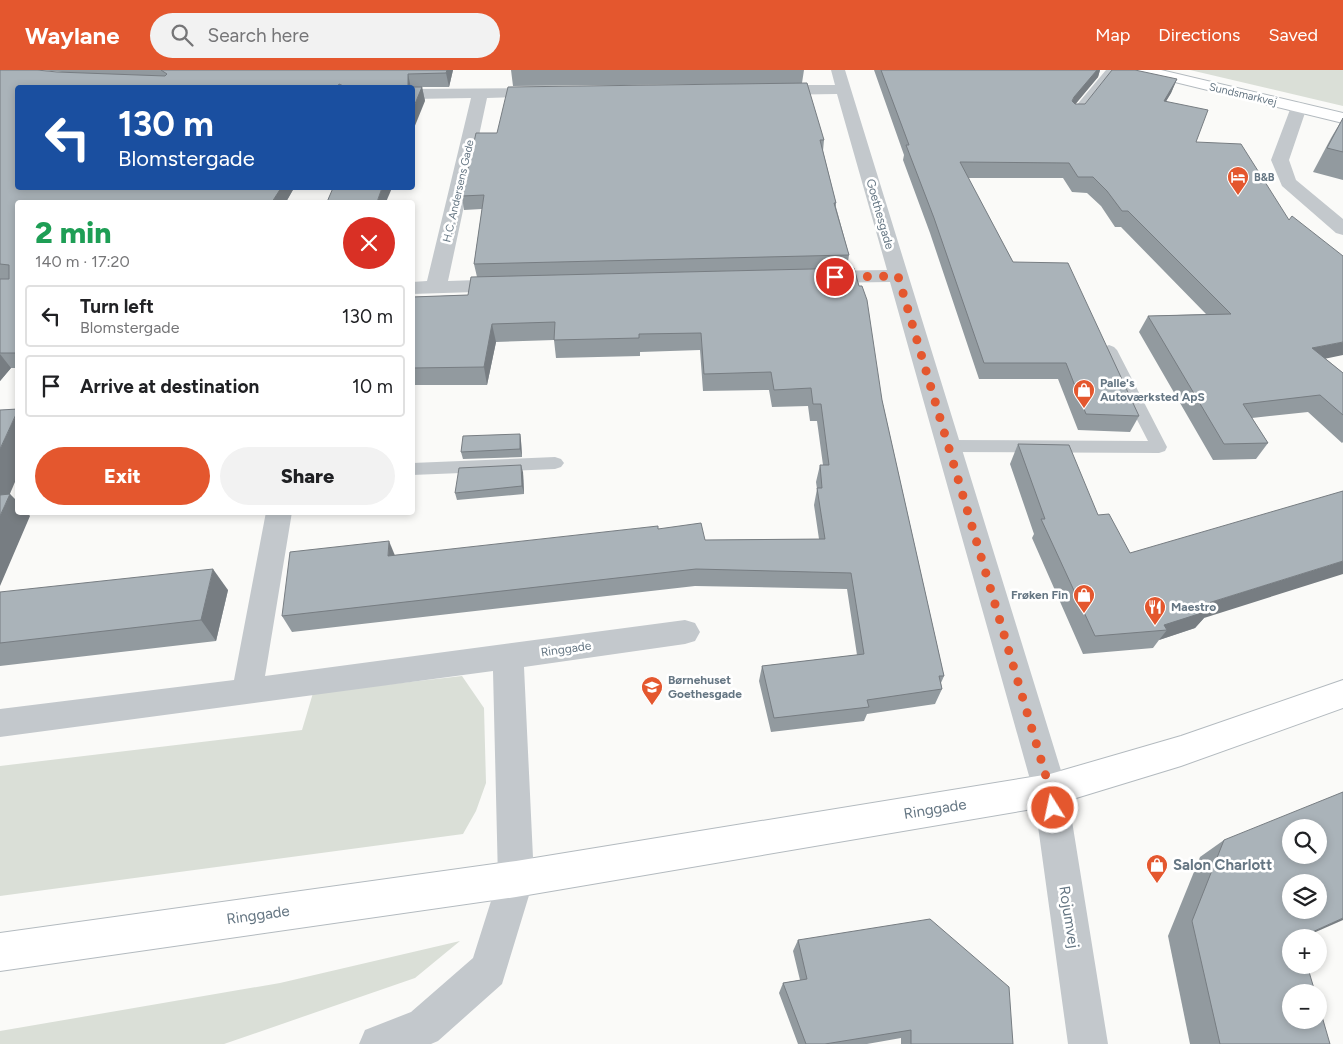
<!DOCTYPE html>
<html lang="en">
<head>
<meta charset="utf-8">
<style>
  :root { --surface:#fff; --page:#f2f2f2; --text:#202124; --muted:#757577; --line:#e0e0e0; --accent:#e4572e }
  body { margin:0; font-family:Figtree,sans-serif; background:var(--page); color:var(--text); height:100vh; display:flex; flex-direction:column; font-size:19px; white-space:nowrap }
  * { box-sizing:border-box; margin:0 }
  p { font-size:16px; color:var(--muted) }
  .icon { flex:none; width:28px; height:28px; fill:none; stroke:currentColor; stroke-width:2; stroke-linecap:round; stroke-linejoin:round }
  .map { position:relative; flex:1; overflow:hidden }
  .sheet { position:absolute; left:15px; top:130px; width:400px; height:315px; display:flex; flex-direction:column; background:var(--surface); border-radius:5px; box-shadow:0 2px 8px #0003 }
  .sheet>* { flex:none }
  .top-card { position:absolute; left:15px; top:15px; width:400px; height:105px; border-radius:5px; box-shadow:0 2px 8px #0003; background:#1a4fa0; color:#fff; overflow:hidden }
  .controls { position:absolute; left:1282px; top:749px; display:grid; gap:10px }
  .controls a { display:grid; place-items:center; width:45px; height:45px; border-radius:50%; background:var(--surface); box-shadow:0 2px 8px #0003; font-size:25px }
  .pin { position:absolute; display:grid; place-items:center; width:42px; height:42px; color:#fff; margin:-21px; border:2px solid #fff; border-radius:50%; box-shadow:0 1px 5px #0007 }
  .me { position:absolute; width:55px; margin:-28px; rotate:350deg; stroke-linejoin:round; filter:drop-shadow(0 0 4px #0008) }
  .turn { display:flex; align-items:center; gap:18px; height:105px; padding:0 20px; font-size:22px }
  .turn .icon { width:65px; height:65px; stroke-width:2.5 }
  .turn b { display:block; font-size:35px; line-height:42px }
  .round { display:grid; place-items:center; flex:none; width:52px; height:52px; border-radius:26px; background:var(--page) }
  .summary { display:flex; align-items:center; justify-content:space-between; height:85px; padding:0 20px }
  h1 { font-size:30px; font-weight:800; line-height:38px; color:#1e9e55 }
  .action { display:flex; gap:10px; margin-top:auto; padding:10px 20px }
  .action a { flex:1; height:58px; border-radius:30px; background:var(--accent); color:#fff; font-size:20px; font-weight:800; line-height:58px; text-align:center }
  .action a+a { background:var(--page); color:var(--text) }
  ul { padding:0; list-style:none }
  li { display:flex; align-items:center; gap:15px; height:62px; margin:0 10px 8px; padding:0 10px; border:2px solid var(--line); border-radius:5px }
  li div { flex:1 }
  li b { display:block; font-size:19px }
  li em { font-style:normal }
  header { display:flex; align-items:center; gap:30px; box-sizing:border-box; height:70px; padding:0 25px; background:var(--accent); color:#fff }
  header strong { font-size:24px }
  nav { display:flex; gap:28px; margin-inline-start:auto; font-size:18px }
  .search { width:350px; height:45px; background:var(--page); display:flex; align-items:center; gap:12px; box-sizing:border-box; padding:0 18px; border-radius:28px; color:var(--muted); font-size:19px }
  .map>svg:first-child { display:block }
  .green { fill:#dadfd7 }
  .lines { fill:none; stroke-linecap:round; stroke-linejoin:round }
  .secondary-casing { stroke:#b3babf; stroke-width:2 }
  .lane { fill:#c3c8cc; fill-rule:evenodd }
  .street { fill:#c3c8cc; fill-rule:evenodd }
  .secondary { fill:#fff; fill-rule:evenodd }
  .wall { fill:#929a9f }
  .shaded-wall { fill:#777d82 }
  .building { fill:#aab3b9; stroke:#777d82; fill-rule:evenodd }
  .route { stroke:#e4572e; stroke-width:9; stroke-dasharray:0 16.2 }
  .labels { text-anchor:middle; stroke-width:5; stroke-linejoin:round; paint-order:stroke }
  .far-street-label { font-size:11px; fill:#657683; stroke:#fff }
  .far-poi-label { font-size:11px; font-weight:bold; fill:#657683; stroke:#fff; text-anchor:start }
  .street-label { font-size:12px; fill:#657683; stroke:#fff }
  .poi-label { font-size:12px; font-weight:bold; fill:#657683; stroke:#fff; text-anchor:start }
  .near-street-label { font-size:15px; fill:#657683; stroke:#fff }
  .near-poi-label { font-size:15px; font-weight:bold; fill:#657683; stroke:#fff; text-anchor:start }
</style>
</head>
<body>
<header>
<strong>Waylane</strong>
<div class="search"><svg class="icon" aria-label="search" viewBox="0 0 24 24"><circle cx="10" cy="10" r="6"/><path d="M15 15l6 6"/></svg>Search here</div>
<nav><a>Map</a><a>Directions</a><a>Saved</a></nav>
</header>
<div class="map">
<svg width="1343" height="974" viewBox="0 0 1343 974">
  <rect width="100%" height="100%" fill="#fafaf8"/>
  <!-- green -->
  <g class="green">
    <path d="M1190,0h153v36z"/>
    <path d="M462,606l22,32 2,75 -10,28 -13,23 -463,62v-130l302,-36 11,-37z"/>
    <path d="M460,871l-45,37 -191,66h-224v-13l280,-48z"/>
  </g>
  <g class="lines">
    <!-- secondary casing -->
    <g class="secondary-casing">
      <g id="secondary">
        <path d="M1136,0h25l182,43v10l-205,-50z"/>
        <path d="M1343,610v28l-162,58 -131,40 -534,91 -516,74v-38l516,-72 534,-87 131,-38z"/>
      </g>
    </g>
    <!-- lane -->
    <g class="lane">
      <path d="M1106,0h10l-38,47h-8l-1,-2 1,-2z"/>
      <path d="M1109,275l5,2 3,3 50,97 -2,4 -6,2 -210,-1 -6,-2 -2,-4 2,-4 6,-2 199,1 -47,-91 3,-3z"/>
      <path d="M555,387l6,2 3,4 -3,4 -6,2 -143,6v-12z"/>
    </g>
    <!-- street -->
    <g class="street">
      <path d="M831,0h14l222,720 41,254h-40l-35,-254 -143,-508 -70,1 -7,-2 -3,-4 3,-4 7,-2 67,-1 -50,-176 -66,1 -5,-2 -3,-3 3,-3 5,-2h64z"/>
      <path d="M543,18l5,2 3,3 -3,3 -61,2 -39,183 59,-2 7,2 3,4 -3,4 -7,2 -95,3v-12l15,-1 44,-183 -59,1v-10z"/>
      <path d="M1299,32l6,2 2,3 -18,53 7,20 47,39v16l-7,-2 -54,-47 -11,-26 20,-53 2,-3z"/>
      <path d="M266,442h26l-27,164 420,-56 10,3 5,9 -5,9 -10,3 -161,23 10,212 -32,105 -64,57 -7,3h-72l6,-14 46,-18 62,-54 25,-79 -5,-208 -493,66v-28l234,-29z"/>
    </g>
    <!-- secondary -->
    <use href="#secondary" class="secondary"/>
  </g>
  <!-- wall -->
  <g class="wall">
    <path d="M0,0l73,3 -33,-3h413l-4,17h-27l3,14 -13,-13h-394v100h276l-8,14h-268v166h-7l-11,13z"/>
    <path d="M511,0h293l-2,13 22,57 -1,11 13,52v4l13,48 -2,13 35,132 62,276 -3,7 1,6 -7,15 -68,10 -3,7 -93,11 -12,-51 3,-15 95,-11 -10,-66 -152,-3 -403,46 -10,-16 113,-61 263,-26 47,11 114,-1 -5,-34 3,-16 -1,-7 4,-17h3l-6,-44h-7l-2,-15 -36,1 -3,-17 -66,1 -3,-41 -60,2v4l-84,2 -2,-18 -58,2 -9,43h-75v-88l56,-2 9,-18 -3,-13 8,-55 -18,1 -2,-14 35,-63 238,-49 -222,2z"/>
    <path d="M874,0h226l-2,7 -23,27h10l92,-25 -6,14 -5,8 30,41 130,217 17,14v69l-1,1 -34,-31 -56,6 16,25 -12,16 -43,1 -74,-128 9,-16 58,-2 -85,-87h-6l-14,-21 -14,-13 -15,-1 -9,-14h-95l45,84 126,154 -9,16 -52,-2 -20,-51h-79l-49,-146 -27,-73 1,-5z"/>
    <path d="M1343,48v62l-30,-8 18,-34z"/>
    <path d="M520,364l1,7 1,16 -59,2 -2,-7z"/>
    <path d="M1018,374l80,71 32,38 74,65 -9,10 -36,12 -6,8 -70,6 -51,-116 2,-4 -24,-70z"/>
    <path d="M523,402l1,22 -67,6 -2,-7z"/>
    <path d="M228,520l-12,51 -216,25v-74z"/>
    <path d="M1224,770l67,98 39,106h-140l-22,-108 32,-79z"/>
    <path d="M798,870l215,104h-112v-6l-34,6h-69l-19,-51 4,-10 17,-3 -7,-29z"/>
  </g>
  <!-- shaded-wall -->
  <g class="shaded-wall">
    <path d="M447,0h6l-4,17 -3,-14z"/>
    <path d="M1097,0h3l-2,7 -29,35 5,-15z"/>
    <path d="M408,4l3,14 -3,-1z"/>
    <path d="M1177,9l-6,14 -13,22 6,-14z"/>
    <path d="M422,17l3,14 -13,32v-22z"/>
    <path d="M281,118h13l-8,14h-14z"/>
    <path d="M382,118h10l-6,14h-9z"/>
    <path d="M492,254l4,18 -9,43 -3,-18z"/>
    <path d="M1343,272v13l-43,9 12,-16z"/>
    <path d="M0,284l11,14 -11,13z"/>
    <path d="M18,340v65l-12,28 -6,2v-56z"/>
    <path d="M520,364l1,7 1,16 -2,-8z"/>
    <path d="M521,395l2,7 1,22 -2,-8z"/>
    <path d="M10,424l8,8v10h9l3,4 -30,70v-70z"/>
    <path d="M389,471l7,17 -8,-2z"/>
    <path d="M1343,491v13l-139,44 -9,10 -36,12 8,-10 -3,-5 41,-21z"/>
    <path d="M213,499l15,21 -12,51 -15,-21z"/>
    <path d="M1343,848v2l-41,18h-3z"/>
  </g>
  <!-- building -->
  <g class="building">
    <path d="M0,0h37l20,2 108,4 2,-2 -6,-4h286l-1,3 -38,1v13h14l-10,24v-23h-64l-9,-4 -2,4h-319v100h263l-9,14h-254v151h-18v-74h9v-14l-9,-1z"/>
    <path d="M881,0h216l-23,27 -2,4 3,3h10l27,-34h23l42,9 -13,22 44,9 -12,32 45,2 48,76 3,-4 51,40v86l-31,6 31,25v42l-23,-20 -77,9 25,39 -44,1 -76,-128 83,-2 -103,-103h-6l-15,-20 -14,-14h-15l-9,-14 -109,-1 53,100 55,1 71,153 -53,-2 -20,-51h-82l-50,-145 -28,-73h3z"/>
    <path d="M807,13l17,57h-4l16,63h-2l15,52 -375,9 10,-69 -22,1 14,-63h21l11,-46z"/>
    <path d="M1343,48v34l-16,-4z"/>
    <path d="M333,118h49l-5,14h-50z"/>
    <path d="M854,198l5,18h3l5,14 15,100 62,276h-5l3,13 -75,11 2,7 -95,11 -12,-52 102,-12 -13,-81 -155,-4 -414,47 8,-64 99,-11 -1,15 270,-30v3l43,-6 4,17 120,-1 -8,-51h5l-2,-23h9l-8,-61h-8l-2,-16 -37,2 -3,-18 -67,2 -3,-41 -62,1v4l-85,2 1,-18 -63,2 -8,43 -72,1v-71l56,-2 3,-18z"/>
    <path d="M18,339v1l-18,39v-39z"/>
    <path d="M520,364v15l-59,3 2,-16z"/>
    <path d="M1018,374l51,1 29,70 11,-1 21,39 213,-62v70l-138,43 6,6 -47,15 3,5 -72,6 -54,-117h4z"/>
    <path d="M521,395l1,21 -67,7 4,-25z"/>
    <path d="M10,424l-10,22v-21z"/>
    <path d="M213,499l-12,51 -201,23v-51z"/>
    <path d="M1343,722v126l-44,20h-8v27h16l8,27h-24v28h28v-14l11,38h-110l-28,-123 32,-81zM1291,758h28v27h-28zM1291,812h28v28h-28z"/>
    <path d="M930,849l79,68 4,57h-102v-14l-86,14h-19l-23,-61 24,-4 -9,-39z"/>
  </g>
  <g class="lines">
    <!-- route -->
    <path class="route" d="M835,207l63,-1 152,514 3,18"/>
  </g>
  <!-- icons -->
  <defs>
    <g id="hotel-pin" transform="scale(1.125)"><path d="M0 17L-7.5 6A9.5 9.5 0 1 1 7.5 6Z" fill="#e4572e" stroke="#fff"/><path d="M-6-4.5h1.5V1H6V5H4.5V3h-9V5H-6ZM-4 0a1.8 1.8 0 1 1 3.6 0ZM.5 0V-2.5h3Q6-2.5 6 0Z" fill="#fff"/></g>
    <g id="shop-pin" transform="scale(1.125)"><path d="M0 17L-7.5 6A9.5 9.5 0 1 1 7.5 6Z" fill="#e4572e" stroke="#fff"/><path d="M-5-2.5h2.3a2.7 3.5 0 0 1 5.4 0H5L5.5 6h-11ZM-1.5-2.5h3a1.5 2.3 0 0 0-3 0Z" fill="#fff"/></g>
    <g id="restaurant-pin" transform="scale(1.125)"><path d="M0 17L-7.5 6A9.5 9.5 0 1 1 7.5 6Z" fill="#e4572e" stroke="#fff"/><path d="M-5-6h1v4h1v-4h1v4h1v-4h1v5L-1.5 .5V6h-2V.5L-5-1ZM5-6V6H3V1.5H1.5Q1.5-4 5-6Z" fill="#fff"/></g>
    <g id="school-pin" transform="scale(1.125)"><path d="M0 17L-7.5 6A9.5 9.5 0 1 1 7.5 6Z" fill="#e4572e" stroke="#fff"/><path d="M0-5L7-2L0 1L-7-2ZM-4 1L0 2.5L4 1V4Q0 6-4 4Z" fill="#fff"/></g>
  </defs>
  <g fill-rule="evenodd">
    <use href="#hotel-pin" x="1238" y="107"/>
    <use href="#shop-pin" x="1084" y="320"/>
    <use href="#shop-pin" x="1084" y="525"/>
    <use href="#restaurant-pin" x="1155" y="537"/>
    <use href="#school-pin" x="652" y="617"/>
    <use href="#shop-pin" x="1157" y="795"/>
  </g>
  <g class="labels">
    <!-- far-street labels -->
    <g class="far-street-label">
      <text transform="translate(1243 24) rotate(13)" y="4">Sundsmarkvej</text>
      <text transform="translate(458 121) rotate(-77)" y="4">H.C. Andersens Gade</text>
    </g>
    <!-- far-poi labels -->
    <g class="far-poi-label">
      <text x="1254" y="111">B&amp;B</text>
    </g>
    <!-- street labels -->
    <g class="street-label">
      <text transform="translate(880 144) rotate(74)" y="4">Goethesgade</text>
      <text transform="translate(566 579) rotate(-8)" y="4">Ringgade</text>
    </g>
    <!-- poi labels -->
    <g class="poi-label">
      <text x="1100" y="317">Palle's<tspan x="1100" dy="14">Autoværksted ApS</tspan></text>
      <text x="1068" y="529" text-anchor="end">Frøken Fin</text>
      <text x="1171" y="541">Maestro</text>
      <text x="668" y="614">Børnehuset<tspan x="668" dy="14">Goethesgade</tspan></text>
    </g>
    <!-- near-street labels -->
    <g class="near-street-label">
      <text transform="translate(935 739) rotate(-9)" y="5">Ringgade</text>
      <text transform="translate(258 845) rotate(-8)" y="5">Ringgade</text>
      <text transform="translate(1069 847) rotate(81)" y="5">Rojumvej</text>
    </g>
    <!-- near-poi labels -->
    <g class="near-poi-label">
      <text x="1173" y="800">Salon Charlott</text>
    </g>
  </g>
</svg>
<div class="controls">
<a><svg class="icon" aria-label="search" viewBox="0 0 24 24"><circle cx="10" cy="10" r="6"/><path d="M15 15l6 6"/></svg></a>
<a><svg class="icon" aria-label="layers" viewBox="0 0 24 24"><path d="M12 4l9 5-9 5-9-5zM3 14l9 5 9-5"/></svg></a>
<a>+</a>
<a>−</a>
</div>
<div class="pin" style="left:835px;top:207px;background:#d93025"><svg class="icon" aria-label="arrive" viewBox="0 0 24 24"><path d="M6 21V4h12l-3 4 3 4H6"/></svg></div>
<svg class="me" style="left:1053px;top:738px" viewBox="-20 -20 40 40"><circle r="17" fill="#e4572e" stroke="#fff" stroke-width="3"/><path d="M0-11L8 9 0 5-8 9z" fill="#fff"/></svg>
<div class="top-card">
<div class="turn"><svg class="icon" aria-label="left" viewBox="0 0 24 24"><path d="M17 20v-9H6M10 6l-5 5 5 5"/></svg><div><b>130 m</b>Blomstergade</div></div>
</div>
<section class="sheet">
<div class="summary"><div><h1>2 min</h1><p>140 m · 17:20</p></div><a class="round" style="background:#d93025;color:#fff"><svg class="icon" aria-label="close" viewBox="0 0 24 24"><path d="M6 6l12 12M18 6L6 18"/></svg></a></div>
<ul>
<li><svg class="icon" aria-label="left" viewBox="0 0 24 24"><path d="M17 20v-9H6M10 6l-5 5 5 5"/></svg><div><b>Turn left</b><p>Blomstergade</p></div><em>130 m</em></li>
<li><svg class="icon" aria-label="arrive" viewBox="0 0 24 24"><path d="M6 21V4h12l-3 4 3 4H6"/></svg><div><b>Arrive at destination</b></div><em>10 m</em></li>
</ul>
<div class="action"><a>Exit</a><a>Share</a></div>
</section>
</div>
</body>
</html>
